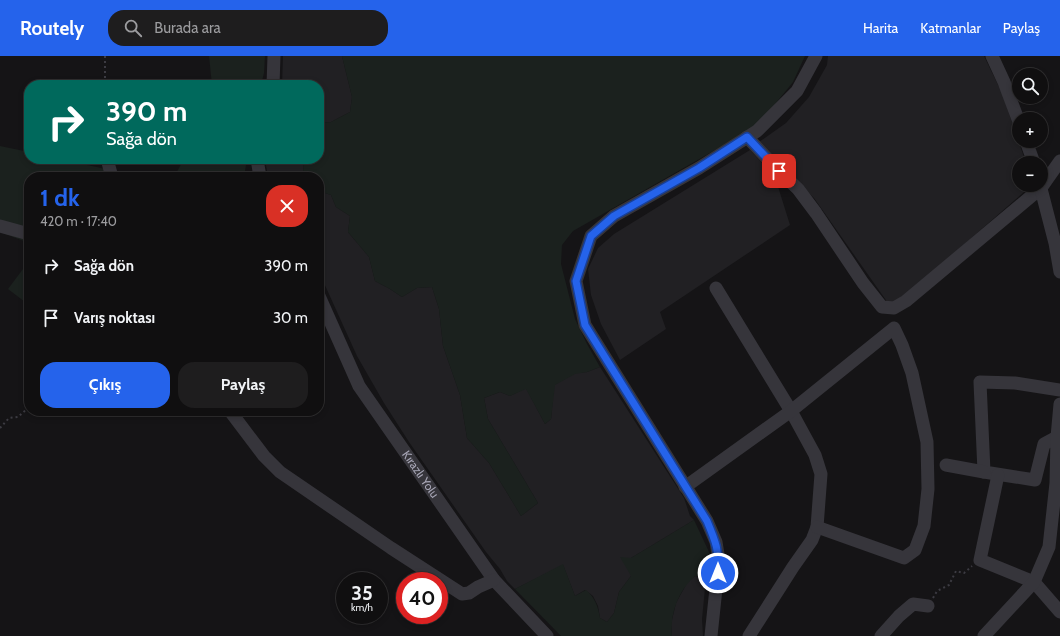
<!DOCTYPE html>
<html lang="tr">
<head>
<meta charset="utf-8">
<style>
  :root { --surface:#100f10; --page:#1e1d1e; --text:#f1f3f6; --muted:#9c9c9f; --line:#302f30; --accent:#2563eb }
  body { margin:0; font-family:Cabin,sans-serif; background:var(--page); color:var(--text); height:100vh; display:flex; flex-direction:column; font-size:15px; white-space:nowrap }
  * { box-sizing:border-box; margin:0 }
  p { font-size:13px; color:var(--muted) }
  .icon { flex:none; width:22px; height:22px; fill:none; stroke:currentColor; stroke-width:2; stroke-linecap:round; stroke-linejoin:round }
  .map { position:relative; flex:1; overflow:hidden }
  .side { position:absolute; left:24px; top:116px; width:300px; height:244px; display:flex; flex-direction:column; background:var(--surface); border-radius:16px; box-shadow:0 2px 6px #0003,0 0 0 1px var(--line) }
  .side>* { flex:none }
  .banner { position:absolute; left:24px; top:24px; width:300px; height:84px; border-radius:16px; box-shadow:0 2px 6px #0003,0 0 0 1px var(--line); background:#00695c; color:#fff; overflow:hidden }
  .fabs { position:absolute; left:1012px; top:12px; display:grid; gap:8px }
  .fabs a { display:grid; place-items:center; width:36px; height:36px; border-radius:50%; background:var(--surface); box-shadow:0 2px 6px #0003,0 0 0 1px var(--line); font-size:20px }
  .speed { position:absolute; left:336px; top:516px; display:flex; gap:8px; font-size:20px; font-weight:700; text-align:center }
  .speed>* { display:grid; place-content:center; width:52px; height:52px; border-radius:50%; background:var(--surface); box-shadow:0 2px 6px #0003,0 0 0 1px var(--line); line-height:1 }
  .speed small { font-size:10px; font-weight:400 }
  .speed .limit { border:6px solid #d22; background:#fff; color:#111 }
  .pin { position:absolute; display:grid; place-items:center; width:34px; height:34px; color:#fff; margin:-17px; border-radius:8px; box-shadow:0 2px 6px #0006 }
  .me { position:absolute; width:44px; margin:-22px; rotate:0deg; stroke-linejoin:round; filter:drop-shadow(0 0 3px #0008) }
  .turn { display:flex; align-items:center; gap:14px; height:84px; padding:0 16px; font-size:18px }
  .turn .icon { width:52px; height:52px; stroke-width:2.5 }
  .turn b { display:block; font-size:28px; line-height:34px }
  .round { display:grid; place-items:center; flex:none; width:42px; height:42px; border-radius:16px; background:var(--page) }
  .summary { display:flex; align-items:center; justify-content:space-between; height:68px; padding:0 16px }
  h1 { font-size:24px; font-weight:800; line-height:30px; color:var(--accent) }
  .button { display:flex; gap:8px; margin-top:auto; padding:8px 16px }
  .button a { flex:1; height:46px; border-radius:16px; background:var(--accent); color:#fff; font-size:16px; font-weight:800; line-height:46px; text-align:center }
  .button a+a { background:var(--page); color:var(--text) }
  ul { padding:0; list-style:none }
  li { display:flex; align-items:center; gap:12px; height:52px; padding:0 16px }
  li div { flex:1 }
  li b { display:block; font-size:15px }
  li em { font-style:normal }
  header { display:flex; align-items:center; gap:24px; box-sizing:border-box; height:56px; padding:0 20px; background:var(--accent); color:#fff }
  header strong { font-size:19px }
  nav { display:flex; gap:22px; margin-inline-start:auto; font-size:14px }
  .search { width:280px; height:36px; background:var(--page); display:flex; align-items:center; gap:10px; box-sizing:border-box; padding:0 14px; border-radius:16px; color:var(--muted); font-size:15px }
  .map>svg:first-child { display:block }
  .built { fill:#212023 }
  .green { fill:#1b211e }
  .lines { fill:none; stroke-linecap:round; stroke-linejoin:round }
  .path { stroke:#3c3b42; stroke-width:2; stroke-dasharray:2 3; stroke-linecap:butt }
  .minor { stroke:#36353b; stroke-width:13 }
  .route-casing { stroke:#184099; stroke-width:10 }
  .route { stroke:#2563eb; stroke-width:7 }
  .labels { text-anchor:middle; stroke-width:4; stroke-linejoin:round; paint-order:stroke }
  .street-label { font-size:12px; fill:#a7a6b6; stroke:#100f11 }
</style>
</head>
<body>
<header>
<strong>Routely</strong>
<div class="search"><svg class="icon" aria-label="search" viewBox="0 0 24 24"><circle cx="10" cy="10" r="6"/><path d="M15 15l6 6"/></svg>Burada ara</div>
<nav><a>Harita</a><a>Katmanlar</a><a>Paylaş</a></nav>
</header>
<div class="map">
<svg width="1060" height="580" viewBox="0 0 1060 580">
  <rect width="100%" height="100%" fill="#151416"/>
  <!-- built -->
  <g class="built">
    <path d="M283,0h59l10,41 -2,15 -19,10 -12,1v-38h-37z"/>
    <path d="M828,0h156l18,37 24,70h-7v22h8l-2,6 -129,113 -8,-1 -74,-105 -38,-36 -17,-20 27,-19 23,-26 18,-32z"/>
    <path d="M750,94l25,27 15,48 -130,87 6,17 -46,31 -19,-36 -10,-29 -3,-26 10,-21 16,-14z"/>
    <path d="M265,103h39l-1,13 2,5h-37z"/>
    <path d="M319,135l12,4 5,12 14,9 -2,16 21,25 6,24 15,8 12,8 15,-9 15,-1 7,22 4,37 17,49 7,43 22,25 32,53 17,-13 -50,-84 -4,-21 16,-6 10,4 16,-8 19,36 6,-5 3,-34 21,-12 12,-1 13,-5 84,131 6,18 4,4 -63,38v18l-12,16 -5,21 -7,9 -7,-4 -2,-12 -5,-10 -8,-6 -10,6 -12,-31 -48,24 -8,-8 -7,-12 -14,-17 -77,-110 -25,-39 -27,-47 -38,-84z"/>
    <path d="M695,520l11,2 -4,41 1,17h-31l-1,-12 5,-21 11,-20z"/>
  </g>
  <!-- green -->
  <g class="green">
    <path d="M209,0h56l-1,17 -3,12h-49z"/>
    <path d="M342,0h463l-12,26 -34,42 -21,13 -165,94 -11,14 -1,19 14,55 12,25 13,23 -13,5 -12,2 -20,11 -4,34 -6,5 -19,-35 -16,7 -10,-4 -16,6 4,21 50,84 -17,13 -32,-53 -22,-25 -7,-43 -17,-49 -4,-37 -7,-22 -15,1 -15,9 -12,-8 -15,-8 -6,-24 -21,-25 2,-16 -14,-9 -5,-12 -12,-4v-14h-14l-2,-5 1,-13h15v-36l12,-1 19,-10 2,-15z"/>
    <path d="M0,90l29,6v7h31l64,14 25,4h-120v66l-29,-11z"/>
    <path d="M184,103h63l-3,18h-70z"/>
    <path d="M29,205v44l-21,-16z"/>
    <path d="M694,464l16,34 -4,24 -11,-2c-17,15 -25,38 -23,60h-111l-46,-47 48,-25 12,32 11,-6c9,8 12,16 14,28l7,4 7,-9 5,-21 12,-16 -11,-19 11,1z"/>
  </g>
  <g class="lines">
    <!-- path -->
    <g class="path">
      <path d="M105,0v29"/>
      <path d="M0,372l9,-10 9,-1 11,-10"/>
      <path d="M933,542l4,-7 12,-6 7,-14 8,2 8,-7"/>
    </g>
    <!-- minor -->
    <g class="minor">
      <path d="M992,0l12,26 15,40"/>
      <path d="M273,29l1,-29"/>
      <path d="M747,81l32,34 19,18 18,24 47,70 19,24 12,1 12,-7 135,-113 19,-27"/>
      <path d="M1026,85l8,22"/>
      <path d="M107,103l5,18"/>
      <path d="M257,103l3,18"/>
      <path d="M1040,129l15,58 5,29"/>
      <path d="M0,170l29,8"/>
      <path d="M716,232l75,123 24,44 6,19 -4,53 -5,13 -19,27 -44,69"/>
      <path id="s1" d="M319,240l40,90 135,194 53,56"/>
      <path d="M230,355l34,45 16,16 111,76 71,46 7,-1 9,-6 16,-7"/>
      <path d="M1057,381l-13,7 -9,36 -51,-8 -4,-90 35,1 45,7"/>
      <path d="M946,409l38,7"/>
      <path d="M998,419l-18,85 54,22 26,30"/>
      <path d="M685,431l106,-76 103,-83 8,17 10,28 15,69 1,47 -4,37 -9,24 -11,8 -87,-31"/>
      <path d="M711,580l8,-76 -3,-18 -9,-21 -122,-196 -9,-44 15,-45 23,-20 85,-48 58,-37 40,-40 19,-35"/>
      <path d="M881,580l18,-20 14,-12 15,2"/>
      <path d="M984,580l50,-54 15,-35 7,-64 1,-46 3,-33"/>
    </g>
  </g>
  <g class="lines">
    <!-- route casing -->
    <g class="route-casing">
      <path id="route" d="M718,517c2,-21 -3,-33 -11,-52l-122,-196 -9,-44 15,-45 23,-20 85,-48 48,-31 32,34"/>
    </g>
    <!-- route -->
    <use href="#route" class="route"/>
  </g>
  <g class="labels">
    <!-- street labels -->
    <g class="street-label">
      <text dy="4" stroke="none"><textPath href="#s1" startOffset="206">Kırazlı Yolu</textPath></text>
    </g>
  </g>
</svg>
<div class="fabs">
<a><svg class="icon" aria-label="search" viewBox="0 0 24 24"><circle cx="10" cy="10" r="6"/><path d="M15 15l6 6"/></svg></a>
<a>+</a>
<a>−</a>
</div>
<div class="speed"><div>35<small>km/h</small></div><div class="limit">40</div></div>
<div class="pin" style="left:779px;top:115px;background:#d93025"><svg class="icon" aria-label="arrive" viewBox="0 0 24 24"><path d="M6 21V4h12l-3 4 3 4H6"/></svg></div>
<svg class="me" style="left:718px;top:517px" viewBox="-20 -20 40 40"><circle r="17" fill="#2563eb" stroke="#fff" stroke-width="3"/><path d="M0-11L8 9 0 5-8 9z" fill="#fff"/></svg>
<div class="banner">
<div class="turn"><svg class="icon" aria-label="right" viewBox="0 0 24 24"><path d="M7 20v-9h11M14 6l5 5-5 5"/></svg><div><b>390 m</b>Sağa dön</div></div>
</div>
<section class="side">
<div class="summary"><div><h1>1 dk</h1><p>420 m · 17:40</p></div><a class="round" style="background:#d93025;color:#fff"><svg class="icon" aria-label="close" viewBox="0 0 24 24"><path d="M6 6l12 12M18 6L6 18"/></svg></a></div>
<ul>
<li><svg class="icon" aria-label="right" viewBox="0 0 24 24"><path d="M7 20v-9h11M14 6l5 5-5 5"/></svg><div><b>Sağa dön</b></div><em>390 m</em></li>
<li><svg class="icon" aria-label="arrive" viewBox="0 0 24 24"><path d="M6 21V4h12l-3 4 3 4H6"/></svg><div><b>Varış noktası</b></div><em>30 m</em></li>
</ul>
<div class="button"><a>Çıkış</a><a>Paylaş</a></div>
</section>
</div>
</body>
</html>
